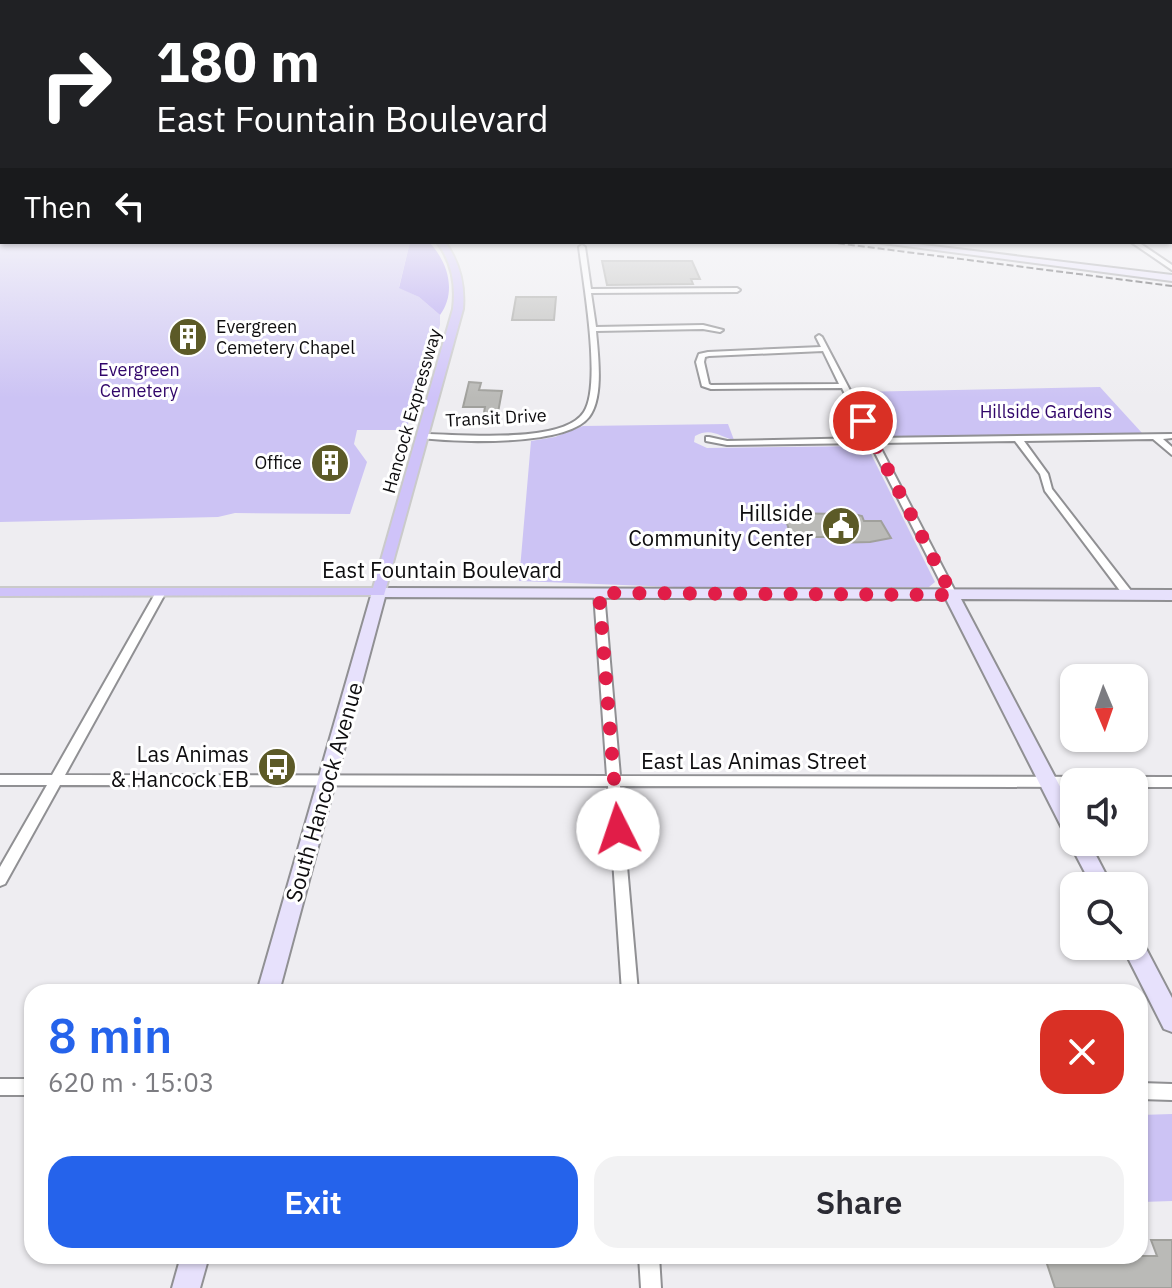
<!DOCTYPE html>
<html lang="en">
<head>
<meta charset="utf-8">
<style>
  :root { --surface:#fff; --page:#f2f2f3; --text:#2b2b33; --muted:#7c7c81; --accent:#2563eb }
  body { margin:0; font-family:"IBM Plex Sans",sans-serif; background:var(--page); color:var(--text); height:100vh; display:flex; flex-direction:column; font-size:30px; white-space:nowrap }
  * { box-sizing:border-box; margin:0 }
  p { font-size:26px; color:var(--muted) }
  .icon { flex:none; width:44px; height:44px; fill:none; stroke:currentColor; stroke-width:2; stroke-linecap:round; stroke-linejoin:round }
  .map { position:relative; flex:1; overflow:hidden }
  .details { position:absolute; left:24px; top:984px; width:1124px; height:280px; display:flex; flex-direction:column; background:var(--surface); border-radius:24px; box-shadow:0 2px 6px #0004 }
  .details>* { flex:none }
  .top-card { position:absolute; left:0px; top:0px; width:1172px; height:244px; box-shadow:0 2px 6px #0004; background:#202124; color:#fff; overflow:hidden }
  .needle { width:52px; rotate:178deg }
  .buttons { position:absolute; left:1060px; top:664px; display:grid; gap:16px }
  .buttons a { display:grid; place-items:center; width:88px; height:88px; border-radius:16px; background:var(--surface); box-shadow:0 2px 6px #0004; font-size:40px }
  .pin { position:absolute; display:grid; place-items:center; width:68px; height:68px; color:#fff; margin:-34px; border:4px solid #fff; border-radius:50%; box-shadow:0 2px 8px #0007 }
  .me { position:absolute; width:88px; margin:-44px; rotate:356deg; stroke-linejoin:round; filter:drop-shadow(0 0 6px #0008) }
  .turn { display:flex; align-items:center; gap:28px; height:168px; padding:0 24px; font-size:36px }
  .turn .icon { width:104px; height:104px; stroke-width:2.5 }
  .turn b { display:block; font-size:56px; line-height:68px }
  .then { display:flex; align-items:center; height:76px; padding:0 24px; background:#0003; gap:16px; font-size:30px }
  .round { display:grid; place-items:center; flex:none; width:84px; height:84px; border-radius:24px; background:var(--page) }
  .summary { display:flex; align-items:center; justify-content:space-between; height:136px; padding:0 24px }
  h1 { font-size:48px; font-weight:600; line-height:60px; color:var(--accent) }
  .cta { display:flex; gap:16px; margin-top:auto; padding:16px 24px }
  .cta a { flex:1; height:92px; border-radius:24px; background:var(--accent); color:#fff; font-size:32px; font-weight:600; line-height:92px; text-align:center }
  .cta a+a { background:var(--page); color:var(--text) }
  .map>svg:first-child { display:block }
  .green { fill:#ccc3f4 }
  .forest { fill:#b19ff2 }
  .lines { fill:none; stroke-linecap:round; stroke-linejoin:round }
  .river { fill:#aa98ea; fill-rule:evenodd }
  .building { fill:#babab7; stroke:#a0a09c; stroke-width:2 }
  .street-casing { stroke:#909093; stroke-width:4 }
  .secondary-casing { stroke:#909093; stroke-width:4 }
  .primary-casing { stroke:#cacaca; stroke-width:4 }
  .street { fill:#fff; fill-rule:evenodd }
  .secondary { fill:#e7e1fc; fill-rule:evenodd }
  .primary { fill:#cfc3f9; fill-rule:evenodd }
  .rail { stroke:#2a292c; stroke-width:2; stroke-dasharray:7 3; stroke-linecap:butt }
  .route { stroke:#e11d48; stroke-width:14; stroke-dasharray:0 25.2 }
  .labels { text-anchor:middle; stroke-width:6; stroke-linejoin:round; paint-order:stroke }
  .far-poi-label { font-size:18px; fill:#0e0d0f; stroke:#fff; text-anchor:start }
  .far-park-label { font-size:18px; fill:#31066a; stroke:#fff }
  .far-street-label { font-size:18px; fill:#0e0d0f; stroke:#fff }
  .poi-label { font-size:22px; fill:#0e0d0f; stroke:#fff; text-anchor:end }
  .street-label { font-size:22px; fill:#0e0d0f; stroke:#fff }
</style>
</head>
<body>
<div class="map">
<svg width="1172" height="1288" viewBox="0 0 1172 1288">
  <rect width="100%" height="100%" fill="#eeedf1"/>
  <!-- green -->
  <g class="green">
    <path d="M0,218l2,24h408l-11,45 20,10 21,18v10l-34,105h-49l-3,14 13,18 -17,52 -115,-1 -17,4 -218,5z"/>
    <path d="M1100,387l42,46 -261,6 -27,-47z"/>
    <path d="M728,424l6,16c-15,-3 -22,-13 -39,-4l-1,6 13,6 160,-2 68,136 -6,5h-254l-156,-6 12,-140 24,-4 28,-11z"/>
    <path d="M1172,1114v87l-30,1 -2,-87z"/>
  </g>
  <!-- forest -->
  <path class="forest" d="M410,242h19c19,20 28,50 11,73l-21,-18 -20,-9z"/>
  <g class="lines">
    <!-- river -->
    <rect class="river" x="1170" y="219" width="2" height="6"/>
  </g>
  <!-- building -->
  <g class="building">
    <path d="M602,261h90l8,18h-9l2,5 -86,1z"/>
    <path d="M516,297h40l-2,23h-42z"/>
    <path d="M469,382l12,1 -2,7 23,1 -5,27h-14l2,-11h-22z"/>
    <path d="M842,511l20,5 2,5h17l10,17 -21,4 -38,1 -4,-6h-37l-7,-24 55,1z"/>
    <path d="M1151,1240h21v48h-117l-9,-27 43,-1 -1,-4h69z"/>
  </g>
  <g class="lines">
    <!-- street casing -->
    <g class="street-casing">
      <g id="street">
        <path d="M1131,242h7l34,23v5z"/>
        <path d="M582,245l3,2 6,42 146,-1 3,2 -3,2 -146,1 5,34 107,-2 20,5 -3,2 -17,-3 -107,2c2,23 8,67 -7,86 -23,30 -133,25 -169,21l-1,-2 4,-2c36,0 140,11 161,-22 18,-27 -1,-131 -5,-165z"/>
        <path d="M819,335l3,2 53,101 297,-4v4l-9,1 9,8v8l-19,-16 -129,2 24,33 4,15 80,103 1,2 -1,2h-8l-79,-105 -5,-17 -25,-33 -137,2 79,152 -5,3 -5,-3 -77,-152 -143,2 -21,-4v-4h3l18,4 140,-3 -25,-50 -131,1 -9,-3 -6,-24 3,-8 9,-2 113,-5 -5,-10zM823,351l16,33 -128,1 -2,-1 -5,-22 1,-5 4,-1z"/>
        <path d="M161,589l5,3 -101,183 542,1 -13,-183 5,-3 5,3 16,183 552,1v10h-38v-5h-60v5l-454,-1 18,206h-16l-14,-206 -548,-1 -55,99 -5,2v-19l47,-82h-47v-10h52l104,-183z"/>
        <rect x="0" y="1079" width="32" height="16"/>
        <path d="M1140,1083l32,1v16l-32,-1z"/>
        <path d="M639,1256h20l2,32h-20z"/>
      </g>
    </g>
    <!-- secondary casing -->
    <g class="secondary-casing">
      <g id="secondary">
        <path d="M875,242h24l273,33v6z"/>
        <path d="M379,588l793,2v10l-211,-1 113,214v29h15l23,44h-20l-23,-44 2,-3 -7,-7 -118,-233 -561,-2 -106,395h-22l115,-400z"/>
        <path d="M1134,937l7,2 31,59v34l-8,-3 -42,-83h12z"/>
        <path d="M181,1256h28l-9,32h-28z"/>
      </g>
    </g>
    <!-- primary casing -->
    <g class="primary-casing">
      <path id="primary" d="M437,242h8c15,21 20,42 18,67l-79,286 -384,1v-8h373l80,-279c3,-25 -1,-46 -16,-67z"/>
    </g>
    <!-- street -->
    <use href="#street" class="street"/>
    <!-- secondary -->
    <use href="#secondary" class="secondary"/>
    <!-- primary -->
    <use href="#primary" class="primary"/>
    <!-- rail -->
    <path class="rail" d="M828,242l344,44"/>
  </g>
  <!-- sky -->
  <linearGradient id="sky" x2="0" y2="1"><stop stop-color="#8fa9e9"/><stop offset="0.55" stop-color="#f7f7f9"/><stop offset="1" stop-color="#f7f7f9" stop-opacity="0"/></linearGradient>
  <rect width="1172" height="398" fill="url(#sky)"/>
  <g class="lines">
    <!-- route -->
    <path class="route" d="M618,829l-19,-236 353,2 -89,-174"/>
  </g>
  <!-- icons -->
  <defs>
    <g id="building-disc" transform="scale(2)"><circle r="9.5" fill="#5c5a27" stroke="#fff"/><path d="M-4-6H4V6H1V3H-1V6H-4ZM-2.5-4.3h1.7v1.8h-1.7ZM.8-4.3h1.7v1.8H.8ZM-2.5-1h1.7V.8h-1.7ZM.8-1h1.7V.8H.8Z" fill="#fff"/></g>
    <g id="civic-disc" transform="scale(2)"><circle r="9.5" fill="#5c5a27" stroke="#fff"/><path d="M-.6-6.5H3V-4.5H.6V-3L4-1V1h2V6H-6V1h2V-1L-.6-3ZM-1.2 2.5V6h2.4V2.5Z" fill="#fff"/></g>
    <g id="bus-disc" transform="scale(2)"><circle r="9.5" fill="#5c5a27" stroke="#fff"/><path d="M-5-6H5V4H4V6H2V4H-2V6H-4V4H-5ZM-3.5-4V0h7V-4ZM-3.5 1.2v1.5H-2V1.2ZM2 1.2v1.5H3.5V1.2Z" fill="#fff"/></g>
  </defs>
  <g fill-rule="evenodd">
    <use href="#building-disc" x="188" y="337"/>
    <use href="#building-disc" x="330" y="463"/>
    <use href="#civic-disc" x="841" y="526"/>
    <use href="#bus-disc" x="277" y="767"/>
  </g>
  <g class="labels">
    <!-- far-poi labels -->
    <g class="far-poi-label">
      <text x="216" y="333">Evergreen<tspan x="216" dy="21">Cemetery Chapel</tspan></text>
      <text x="302" y="469" text-anchor="end">Office</text>
    </g>
    <!-- far-park labels -->
    <g class="far-park-label">
      <text x="139" y="376">Evergreen<tspan x="139" dy="21">Cemetery</tspan></text>
      <text x="1046" y="418">Hillside Gardens</text>
    </g>
    <!-- far-street labels -->
    <g class="far-street-label">
      <text transform="translate(412 411) rotate(-74)" y="6">Hancock Expressway</text>
      <text transform="translate(496 418) rotate(-3)" y="6">Transit Drive</text>
    </g>
    <!-- poi labels -->
    <g class="poi-label">
      <text x="813" y="521">Hillside<tspan x="813" dy="25">Community Center</tspan></text>
      <text x="249" y="762">Las Animas<tspan x="249" dy="25">&amp; Hancock EB</tspan></text>
    </g>
    <!-- street labels -->
    <g class="street-label">
      <text x="442" y="578">East Fountain Boulevard</text>
      <text x="754" y="769">East Las Animas Street</text>
      <text transform="translate(324 792) rotate(-74)" y="8">South Hancock Avenue</text>
    </g>
  </g>
</svg>
<div class="buttons">
<a><svg class="needle" viewBox="-14 -14 28 28"><path d="M0-13l5 13h-10z" fill="#e53935"/><path d="M0 13l5-13h-10z" fill="#7c7c81"/></svg></a>
<a><svg class="icon" aria-label="sound" viewBox="0 0 24 24"><path d="M4 9h4l5-4v14l-5-4H4zM17 9q2 3 0 6"/></svg></a>
<a><svg class="icon" aria-label="search" viewBox="0 0 24 24"><circle cx="10" cy="10" r="6"/><path d="M15 15l6 6"/></svg></a>
</div>
<div class="pin" style="left:863px;top:421px;background:#d93025"><svg class="icon" aria-label="arrive" viewBox="0 0 24 24"><path d="M6 21V4h12l-3 4 3 4H6"/></svg></div>
<svg class="me" style="left:618px;top:829px" viewBox="-20 -20 40 40"><circle r="19" fill="#fff"/><path d="M0-13L10 11 0 6-10 11z" fill="#e11d48"/></svg>
<div class="top-card">
<div class="turn"><svg class="icon" aria-label="right" viewBox="0 0 24 24"><path d="M7 20v-9h11M14 6l5 5-5 5"/></svg><div><b>180 m</b>East Fountain Boulevard</div></div>
<div class="then">Then<svg class="icon" aria-label="left" viewBox="0 0 24 24"><path d="M17 20v-9H6M10 6l-5 5 5 5"/></svg></div>
</div>
<section class="details">
<div class="summary"><div><h1>8 min</h1><p>620 m · 15:03</p></div><a class="round" style="background:#d93025;color:#fff"><svg class="icon" aria-label="close" viewBox="0 0 24 24"><path d="M6 6l12 12M18 6L6 18"/></svg></a></div>
<div class="cta"><a>Exit</a><a>Share</a></div>
</section>
</div>
</body>
</html>
